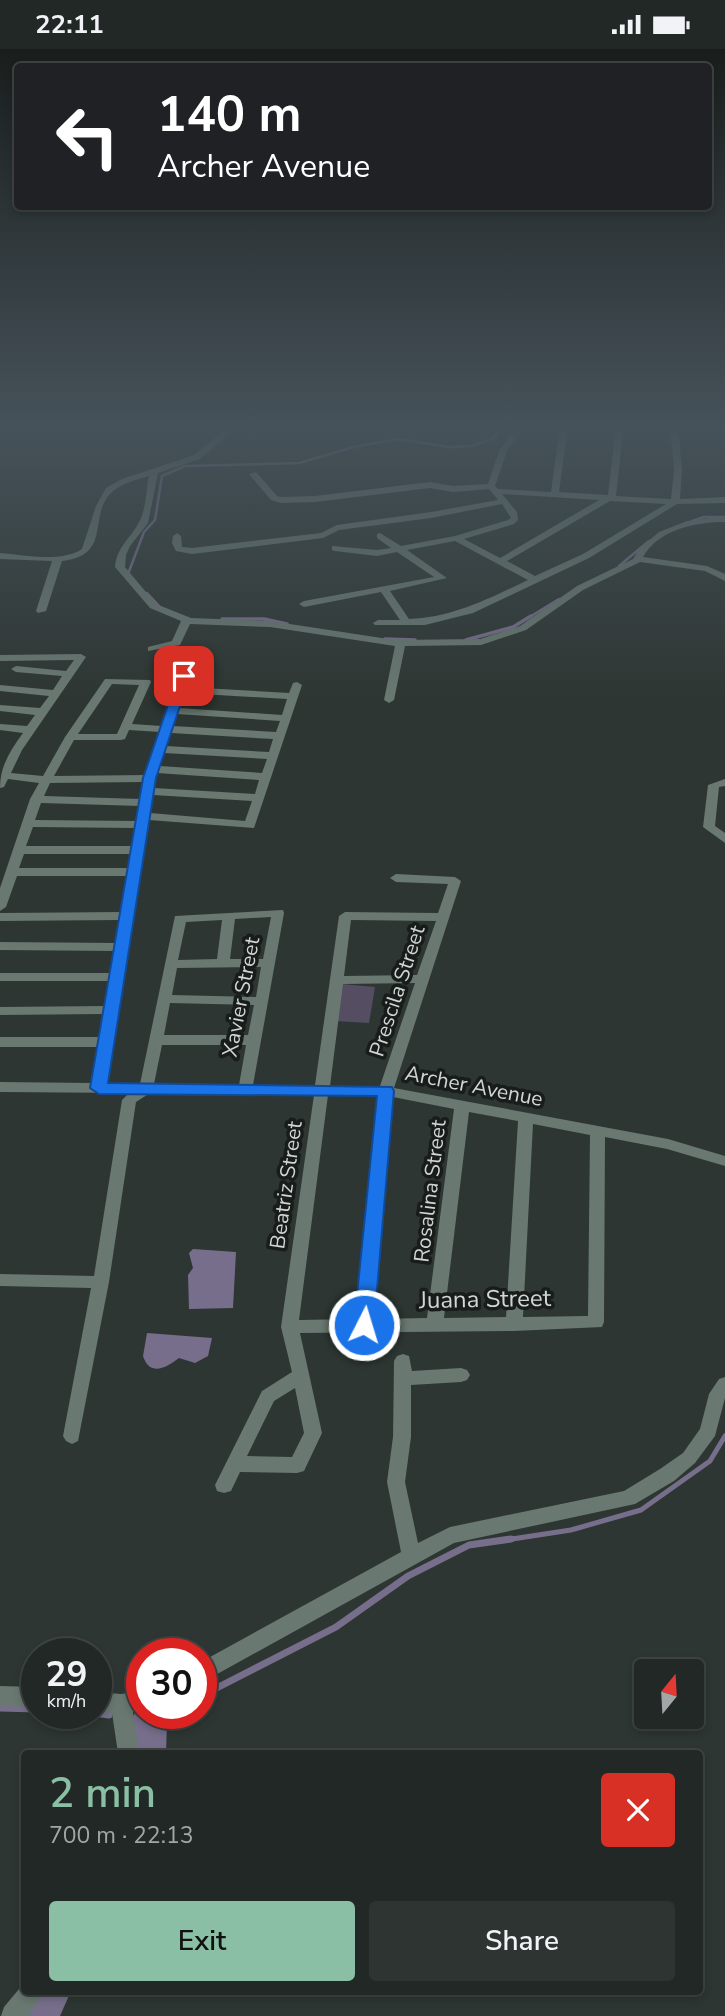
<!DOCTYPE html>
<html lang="en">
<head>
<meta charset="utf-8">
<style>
  :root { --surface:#222826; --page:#2e3432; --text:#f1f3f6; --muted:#a2a6a7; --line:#3f4443; --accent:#8abfa5 }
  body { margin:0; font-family:"Nunito Sans",sans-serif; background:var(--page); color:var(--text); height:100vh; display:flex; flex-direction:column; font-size:26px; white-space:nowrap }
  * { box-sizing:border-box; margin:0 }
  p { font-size:23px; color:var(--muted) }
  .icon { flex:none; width:38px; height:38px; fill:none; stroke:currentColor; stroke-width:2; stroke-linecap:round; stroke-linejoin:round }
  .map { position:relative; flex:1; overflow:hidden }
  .drawer { position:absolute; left:21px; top:1701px; width:682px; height:245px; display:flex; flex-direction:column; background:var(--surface); border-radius:7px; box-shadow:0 4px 10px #0003,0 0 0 2px var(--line) }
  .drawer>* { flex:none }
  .banner { position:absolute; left:14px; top:14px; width:698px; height:147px; border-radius:7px; box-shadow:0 4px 10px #0003,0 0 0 2px var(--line); background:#202124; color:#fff; overflow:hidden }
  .needle { width:46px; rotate:18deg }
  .buttons { position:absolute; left:634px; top:1610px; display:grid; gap:14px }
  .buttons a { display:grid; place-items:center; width:70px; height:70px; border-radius:7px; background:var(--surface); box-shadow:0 4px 10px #0003,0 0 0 2px var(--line); font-size:35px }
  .speed { position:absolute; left:21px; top:1589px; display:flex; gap:14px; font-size:35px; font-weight:700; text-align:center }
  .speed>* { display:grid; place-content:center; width:91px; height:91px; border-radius:50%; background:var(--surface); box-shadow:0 4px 10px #0003,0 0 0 2px var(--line); line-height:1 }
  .speed small { font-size:18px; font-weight:400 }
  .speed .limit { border:10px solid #d22; background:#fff; color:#111 }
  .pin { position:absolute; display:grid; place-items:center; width:60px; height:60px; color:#fff; margin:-30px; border-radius:14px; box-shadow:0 4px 10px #0006 }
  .me { position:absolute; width:77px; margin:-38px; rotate:5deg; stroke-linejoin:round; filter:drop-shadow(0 0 5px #0008) }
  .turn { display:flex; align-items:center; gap:24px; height:147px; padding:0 28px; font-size:32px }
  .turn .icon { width:91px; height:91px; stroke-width:2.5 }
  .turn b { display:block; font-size:49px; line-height:60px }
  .round { display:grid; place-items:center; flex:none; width:74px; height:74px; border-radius:7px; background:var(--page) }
  .overview { display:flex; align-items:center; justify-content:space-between; height:119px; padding:0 28px }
  h1 { font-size:42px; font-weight:600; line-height:52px; color:var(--accent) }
  .action { display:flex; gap:14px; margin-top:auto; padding:14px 28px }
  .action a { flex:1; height:80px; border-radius:7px; background:var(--accent); color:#111; font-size:28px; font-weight:600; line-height:80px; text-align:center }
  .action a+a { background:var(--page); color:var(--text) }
  .status { display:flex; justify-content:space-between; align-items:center; height:49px; padding:0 35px; background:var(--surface); direction:ltr }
  .status svg { height:19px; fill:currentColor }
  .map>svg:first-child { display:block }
  .green { fill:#554e63 }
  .water { fill:#776e8b }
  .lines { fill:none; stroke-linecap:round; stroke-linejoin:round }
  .stream-far3 { stroke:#776e8b; stroke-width:2.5 }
  .stream-far2 { stroke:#776e8b; stroke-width:3.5 }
  .stream-far1 { stroke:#776e8b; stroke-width:5 }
  .stream { stroke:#776e8b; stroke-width:7 }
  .river { fill:#776e8b; fill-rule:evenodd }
  .minor { fill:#697871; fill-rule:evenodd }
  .route { fill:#1a73e8; stroke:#114b97; stroke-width:2 }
  .labels { text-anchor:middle; stroke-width:7; stroke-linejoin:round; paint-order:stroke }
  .street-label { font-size:21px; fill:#d0d6d4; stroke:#181c1a }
  .near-street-label { font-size:24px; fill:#d0d6d4; stroke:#181c1a }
</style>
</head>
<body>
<div class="status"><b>22:11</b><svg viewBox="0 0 49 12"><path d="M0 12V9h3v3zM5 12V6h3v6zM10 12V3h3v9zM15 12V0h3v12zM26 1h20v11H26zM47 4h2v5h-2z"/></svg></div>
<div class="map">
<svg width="725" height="1967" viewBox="0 0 725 1967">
  <rect width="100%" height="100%" fill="#2d3632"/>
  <!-- green -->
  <path class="green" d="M342,935l33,3 -6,36 -34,-2z"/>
  <!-- water -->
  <g class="water">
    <path d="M193,1200l43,3 -3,56 -44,1 -1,-34 5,-7 -4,-15z"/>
    <path d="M147,1284l65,5 -4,18 -13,7 -16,-5c-13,10 -29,19 -36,-2z"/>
  </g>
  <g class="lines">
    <!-- stream-far3 -->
    <g class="stream-far3">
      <path d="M692,472l12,-4h21"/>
      <path d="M619,517l30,-25"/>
      <path d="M128,525l16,-42 11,-12 7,-44 23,-10 114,-3 55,-16 44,-8 51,8 23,-1 22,-8 8,-13"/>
      <path d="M147,544l13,14"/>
      <path d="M528,569l31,-19"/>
    </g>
    <!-- stream-far2 -->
    <g class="stream-far2">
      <path d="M222,570h42l23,5"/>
      <path d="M385,590l30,1"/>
      <path d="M466,591l47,-13 18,-11"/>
    </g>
    <!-- stream-far1 -->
    <path class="stream-far1" d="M499,1492l72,-11 70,-20 69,-49 15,-25"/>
    <!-- stream -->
    <g class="stream">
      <path d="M201,1647l135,-69 72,-51 61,-31 42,-6"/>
      <path d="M0,1659l37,1"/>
      <path d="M94,1664l15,2"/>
      <path d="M134,1670l15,4 19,-10"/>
    </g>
    <!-- river -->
    <g class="river">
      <path d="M142,1659v5h21l4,10 -1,30h-38l3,-30 5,-13z"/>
      <path d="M28,1942h43l-11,25h-43z"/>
    </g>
    <!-- minor -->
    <g class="minor">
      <path d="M231,376h8l-39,34 -42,14 -10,50 -18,23 -4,9 -1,12 31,37 35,14 79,3 125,19 85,-1 40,-13 57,-40 56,-27 7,-11 19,-16 28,-11 38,-5v6c-29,0 -66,7 -82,35l64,9 18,8v7l-20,-10 -65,-9 -57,28 -57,40 -45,15 -76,1 -11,54 -5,3 -5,-3 11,-54 -125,-19 -80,-3 -10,21 -32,6v-4l24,-6 9,-20 -31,-13 -35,-41c2,-20 14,-27 23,-43 8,-12 8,-34 11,-48 -11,3 -26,7 -36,15 -27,24 1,64 -51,70l-16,50 -8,2 -2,-2 16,-50 -52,-2v-6c25,2 60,10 82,-4l14,-43 10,-18 16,-9 72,-24z"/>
      <path d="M517,376h8l-18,26 -12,35 3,3 53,3 9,-67h8l-9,67 49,3 8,-70h8l-8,71 55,3 3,-29 -4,-45h8l4,45 -2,29 45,-2v6l-48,1 -88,54 -116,55 -48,12h-50l-2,-2 5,-3h22l-19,-28 -77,15 -5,-3 5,-3 130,-24 -37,-25 -20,4 -42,-5 -3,-1v-4l45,4 14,-2 -14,-10v-4l3,-1 21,13 54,-10 53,-16 3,-2 -9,-14 -71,14 -92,12 -16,8 -131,16 -16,-3 -4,-8 1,-7 4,-3 4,3 1,11 10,1 129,-15 16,-8 94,-13 67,-12 -9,-11 -36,3 -23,-4 -115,14 -34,1 -10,-3 -22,-26 7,-2 21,24 4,1 34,-1 115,-14 23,4 35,-2 11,-33zM502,445l97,6 -99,58 -36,-19 50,-15 4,-4 -1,-8zM610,452l56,3 -83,50 -48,22 -28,-15zM455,492l73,39c-38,18 -76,38 -119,39l-19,-28 57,-13 -40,-28z"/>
      <path d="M81,605l5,3 -64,93 -11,23 32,3 22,-39 40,-58 45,1 1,2 -19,42 30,2 18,-52h8l1,2 -4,11 104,6 4,-10 4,-1 5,3 -48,143 -105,-8 -42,263 33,1 35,-168 108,-6 1,3 -31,172h62l24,-169 6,-4 93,1 10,-29 -52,-2 -6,-4 6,-4 59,3 6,4 -67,207 274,51 57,17v10l-58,-17 -62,-12 -1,185 -2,5 -88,4 -214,2 22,100 -18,38 -7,2 -57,-1 -9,19 -7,2 -7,-2 -2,-6 47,-94 30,-19 -11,-45 33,-232 -164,-2 -14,9 -27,180 -31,159 -6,3 -6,-3 -3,-5 28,-148 -91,-2v-12l94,2 28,-176 7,-7 -129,-1v-10l93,1 6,-36h-99v-10h100l4,-23 -104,1v-8l106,-1 4,-25h-110v-8h111l4,-22 -115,-1v-8l116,1 4,-23 -120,1v-8l122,-1 6,-36h-111l-11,31 -6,4v-23l30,-89 9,-16 -31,-4 -4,8 -4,1c0,-22 10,-37 23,-55l-23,-3v-6l27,2 8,-11 -35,-4v-6l40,3 9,-12 -49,-5v-6l53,5 9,-14 -46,-4 -5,-3 5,-3 50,5 8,-11 -74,1v-6zM112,635l27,1 -22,49h-39zM183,644l104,6 -5,16 -103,-7zM177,665l103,7 -4,11 -103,-6zM129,681l31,2 -15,43 -91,1 20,-36h47l4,-1zM171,684l102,6 -4,13 -103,-6zM164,704l103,6 -5,14 -102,-7zM157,724l102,7 -4,14 -101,-6zM144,733l-3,17 -97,-3 6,-13zM153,746l99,6 -7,20 -95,-8zM41,754l99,3 -3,15 -102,-1zM33,778l103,1 -3,18h-107zM24,805h107l-2,14h-110zM271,868l-8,42h-33l5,-40zM222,871l-5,39 -39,1 8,-38zM351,871l85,1 -19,54 -73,1zM261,918l-5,30 -84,-2 5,-27zM415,934l-35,103h-50l13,-102zM170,954l84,2 -6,30h-84zM162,996h84l-7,40 -85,-1zM328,1046l50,1 -22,223 -57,1zM393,1048l61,12 -27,209 -54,1zM469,1063l49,9 -12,196 -62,1zM533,1075l57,11 -2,181 -65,1zM295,1339l9,45 -12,24 -45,-1 27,-55z"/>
      <path d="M725,730v7l-6,1 -4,39 10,7v10l-22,-16 5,-42z"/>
      <path d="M403,1305l6,2 3,15 49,-3 6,2 3,5 -3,5 -6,2 -50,3v52l-6,45 13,61 32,-16 174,-36 36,-22 23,-16 17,-24 9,-35 10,-15 6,-2v21l-10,38 -20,27 -21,18 -39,23 -181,39 -253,140v-21l200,-110 -14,-70 6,-45 1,-76 3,-5z"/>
      <path d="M0,1637l37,1v20l-37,-1z"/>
      <path d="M142,1642v20l-9,1 6,41h-21l-6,-40 -16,-1v-20l25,2z"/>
      <path d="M24,1934v8h21l-17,25h-27l3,-9z"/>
    </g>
  </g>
  <!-- sky -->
  <linearGradient id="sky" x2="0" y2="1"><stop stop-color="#191e1c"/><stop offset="0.58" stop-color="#46525a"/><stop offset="1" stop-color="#46525a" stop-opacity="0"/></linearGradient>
  <rect width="725" height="651" fill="url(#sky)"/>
  <!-- route -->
  <path class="route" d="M184,624l6,3 -34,102 -48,305 284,4 2,4 -20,234 -3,5 -7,3 -7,-3 -3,-5 23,-229 -278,-2 -9,-6 53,-310 35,-102z"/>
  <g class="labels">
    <!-- street labels -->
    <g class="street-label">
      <text transform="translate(397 942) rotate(-72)" y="7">Prescila Street</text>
      <text transform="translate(241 948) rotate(-79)" y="7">Xavier Street</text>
      <text transform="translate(474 1037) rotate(11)" y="7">Archer Avenue</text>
      <text transform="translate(286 1136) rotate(-82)" y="7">Beatriz Street</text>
      <text transform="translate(430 1142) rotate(-83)" y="7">Rosalina Street</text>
    </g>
    <!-- near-street labels -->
    <g class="near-street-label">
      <text transform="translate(485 1250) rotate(-1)" y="8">Juana Street</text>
    </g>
  </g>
</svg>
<div class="buttons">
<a><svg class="needle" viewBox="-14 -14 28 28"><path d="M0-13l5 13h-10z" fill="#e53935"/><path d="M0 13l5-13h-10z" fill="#a2a6a7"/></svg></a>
</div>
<div class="speed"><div>29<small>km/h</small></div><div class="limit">30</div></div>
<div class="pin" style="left:184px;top:627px;background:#d93025"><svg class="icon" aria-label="arrive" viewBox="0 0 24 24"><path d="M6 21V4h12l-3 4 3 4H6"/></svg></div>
<svg class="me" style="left:364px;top:1276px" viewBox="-20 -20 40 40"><circle r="17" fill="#1a73e8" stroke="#fff" stroke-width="3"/><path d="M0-11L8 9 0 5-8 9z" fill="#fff"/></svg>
<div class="banner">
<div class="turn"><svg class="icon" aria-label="left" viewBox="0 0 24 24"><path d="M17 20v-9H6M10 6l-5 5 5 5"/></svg><div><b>140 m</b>Archer Avenue</div></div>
</div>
<section class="drawer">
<div class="overview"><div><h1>2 min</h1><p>700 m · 22:13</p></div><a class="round" style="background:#d93025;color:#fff"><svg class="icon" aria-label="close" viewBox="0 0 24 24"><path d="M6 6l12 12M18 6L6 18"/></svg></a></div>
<div class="action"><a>Exit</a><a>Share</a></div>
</section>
</div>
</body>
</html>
